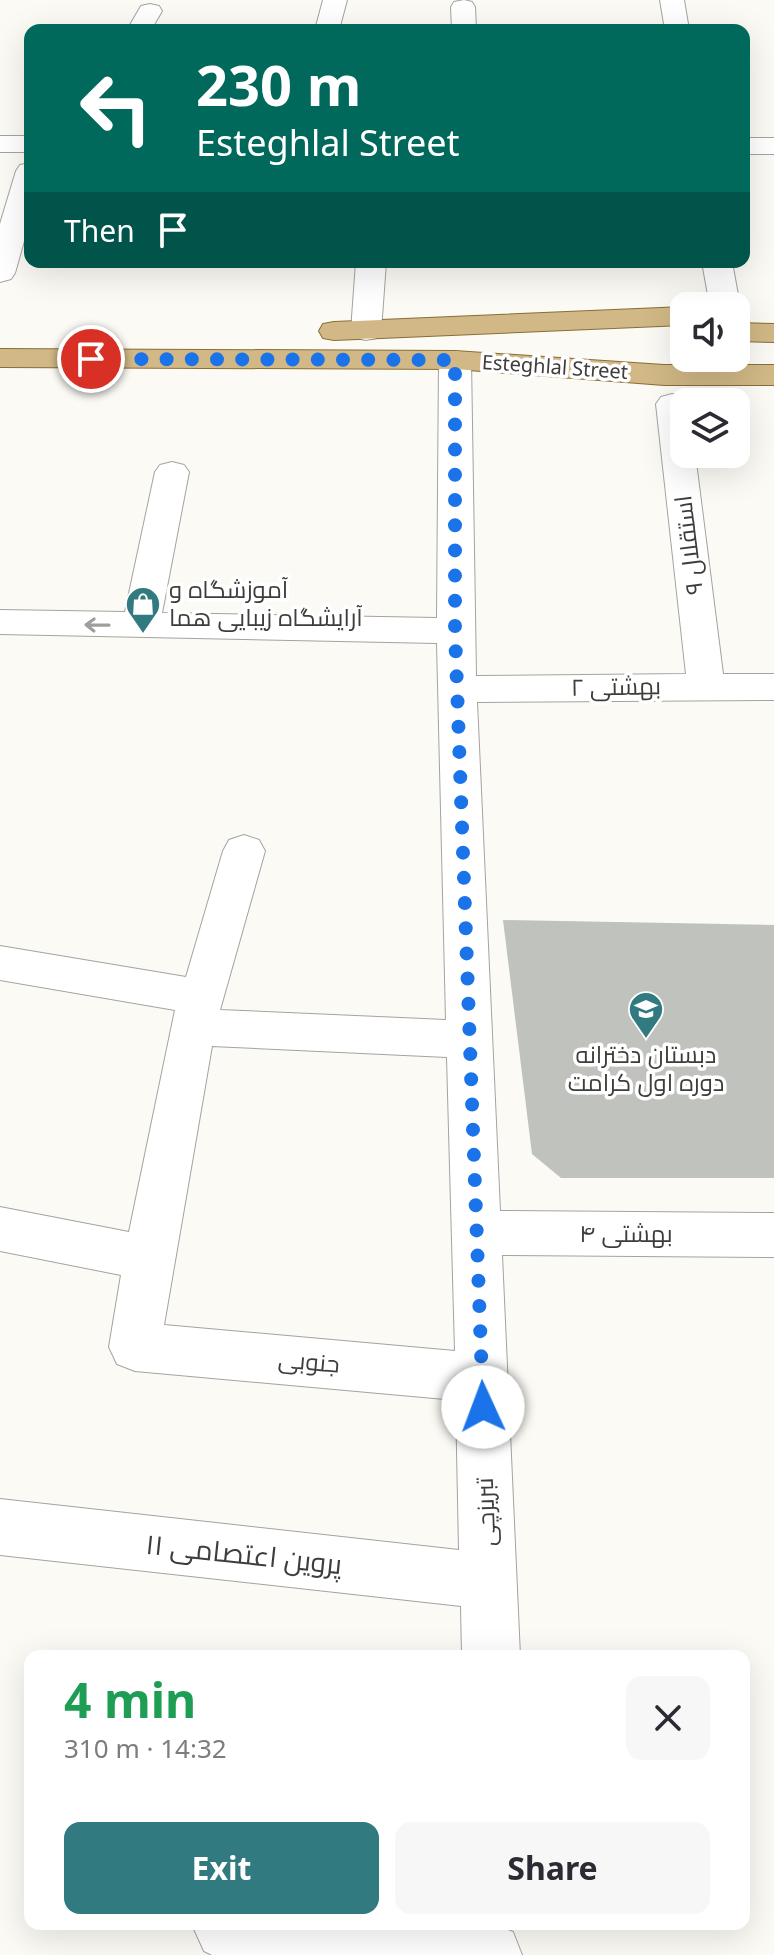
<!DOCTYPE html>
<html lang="en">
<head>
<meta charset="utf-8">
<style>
  :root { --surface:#fff; --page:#f7f7f7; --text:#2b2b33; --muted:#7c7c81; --accent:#317a80 }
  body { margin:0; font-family:"Noto Sans",Cairo,sans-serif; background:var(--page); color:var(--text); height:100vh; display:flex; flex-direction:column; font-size:30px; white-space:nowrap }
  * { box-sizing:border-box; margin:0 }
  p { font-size:26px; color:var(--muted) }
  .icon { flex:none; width:44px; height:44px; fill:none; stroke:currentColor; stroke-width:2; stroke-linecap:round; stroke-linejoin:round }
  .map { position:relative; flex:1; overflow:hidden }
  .details { position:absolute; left:24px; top:1650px; width:726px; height:280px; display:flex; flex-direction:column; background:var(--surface); border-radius:16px; box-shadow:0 8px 32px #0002 }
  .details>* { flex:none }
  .banner { position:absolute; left:24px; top:24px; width:726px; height:244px; border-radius:16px; box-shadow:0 8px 32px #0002; background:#00695c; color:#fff; overflow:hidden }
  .controls { position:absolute; left:670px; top:292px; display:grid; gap:16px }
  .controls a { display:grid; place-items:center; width:80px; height:80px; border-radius:16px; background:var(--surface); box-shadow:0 8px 32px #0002; font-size:40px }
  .pin { position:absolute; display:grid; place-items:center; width:68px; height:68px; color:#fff; margin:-34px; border:4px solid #fff; border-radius:50%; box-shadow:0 2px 8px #0007 }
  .me { position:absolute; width:88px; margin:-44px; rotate:358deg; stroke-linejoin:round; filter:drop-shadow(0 0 6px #0008) }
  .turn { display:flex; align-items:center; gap:28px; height:168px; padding:0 40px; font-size:36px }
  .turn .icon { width:104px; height:104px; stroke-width:2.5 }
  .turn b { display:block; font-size:56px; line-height:68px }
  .then { display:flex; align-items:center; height:76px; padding:0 40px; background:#0003; gap:16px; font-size:30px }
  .round { display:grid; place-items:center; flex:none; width:84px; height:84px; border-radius:16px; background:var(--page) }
  .summary { display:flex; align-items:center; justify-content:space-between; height:136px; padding:0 40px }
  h1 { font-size:48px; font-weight:700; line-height:60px; color:#1e9e55 }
  .action { display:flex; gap:16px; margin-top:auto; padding:16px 40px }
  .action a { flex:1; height:92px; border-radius:16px; background:var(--accent); color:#fff; font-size:32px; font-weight:700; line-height:92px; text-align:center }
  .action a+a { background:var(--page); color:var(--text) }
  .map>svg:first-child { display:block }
  .building { fill:#c0c2bd }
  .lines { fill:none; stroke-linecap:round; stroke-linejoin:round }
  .minor-casing { stroke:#a4a39f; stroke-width:2 }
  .major-casing { stroke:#896e37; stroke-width:2 }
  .minor { fill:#fff; fill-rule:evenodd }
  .major { fill:#d1b886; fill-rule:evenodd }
  .oneway { stroke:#9e9e9d }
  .route { stroke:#1a73e8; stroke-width:14; stroke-dasharray:0 25.2 }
  .labels { text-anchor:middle; stroke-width:7; stroke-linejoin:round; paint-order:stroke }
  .far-street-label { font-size:20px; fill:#3d3d3b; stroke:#fff }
  .street-label { font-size:24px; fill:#3d3d3b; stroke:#fff }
  .poi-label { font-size:24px; fill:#3d3d3b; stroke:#fff; text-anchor:start }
  .near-street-label { font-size:28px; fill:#3d3d3b; stroke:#fff }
</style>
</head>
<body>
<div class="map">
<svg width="774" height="1955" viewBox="0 0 774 1955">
  <rect width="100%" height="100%" fill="#fbfaf5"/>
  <!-- building -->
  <path class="building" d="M503,920l271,5v253h-213l-29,-24z"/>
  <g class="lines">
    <!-- minor casing -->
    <g class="minor-casing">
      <g id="minor">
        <path d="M323,0h24l-8,30h-24z"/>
        <path d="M464,0l8,2 3,5 1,23h-24l-1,-23 3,-5z"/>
        <path d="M660,0h24l5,30h-24z"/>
        <path d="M150,4l9,2 3,5 -11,19h-24l14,-24z"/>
        <rect x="0" y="136" width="30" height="16"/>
        <rect x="744" y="138" width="30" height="16"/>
        <path d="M30,163v57l-15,53 -4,6 -11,3v-58l16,-53 4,-6z"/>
        <path d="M356,262h30l-5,69 -4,7 -11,2 -11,-2 -4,-7z"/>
        <path d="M702,262h30l8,44 -4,6v-6h-26z"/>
        <path d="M455,351l11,2 5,7 5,316 210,-2 -30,-270 5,-7 11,-3 11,3 4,5h-3v52h11l28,220h51v26l-297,2 23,509 274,2v44l-272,-2 18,401h-58l-1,-50 -461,-51v-56l459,51 -3,-150 -321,-29 -18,-7 -8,-17 12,-72 -121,-24v-44l129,25 46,-222 -175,-30v-34l186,31 37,-126 6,-11 15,-5 15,5 6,11 -45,159 226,10 -9,-377 -437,-9v-24l125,2 30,-140 5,-7 12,-3 12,3 5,7 -27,141 275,5 2,-258 5,-7zM212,1046l235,11 8,294 -291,-26z"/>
        <path d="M196,1924h296l21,8 9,23h-310l-8,-4 -10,-22z"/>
      </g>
    </g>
    <!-- major casing -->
    <g class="major-casing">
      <g id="major">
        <path d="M684,307v18l-350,15 -11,-2 -4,-7 4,-7 11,-2z"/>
        <path d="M736,323l38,1v18l-38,-1z"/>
        <path d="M0,349l455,2 209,14h110v20h-110l-209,-16 -455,-2z"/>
      </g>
    </g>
    <!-- minor -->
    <use href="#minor" class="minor"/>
    <!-- major -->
    <use href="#major" class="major"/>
  </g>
  <!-- one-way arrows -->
  <defs><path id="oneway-shaft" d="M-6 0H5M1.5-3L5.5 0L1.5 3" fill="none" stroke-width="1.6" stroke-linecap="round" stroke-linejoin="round" transform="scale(2)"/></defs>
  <use class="oneway" href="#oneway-shaft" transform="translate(97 625) rotate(-179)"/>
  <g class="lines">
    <!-- route -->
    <path class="route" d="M91,359l364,1v271l28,776"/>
  </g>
  <!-- icons -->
  <defs>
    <g id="shop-pin" transform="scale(1.8)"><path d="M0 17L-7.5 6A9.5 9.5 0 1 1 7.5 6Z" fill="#317a80" stroke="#fff"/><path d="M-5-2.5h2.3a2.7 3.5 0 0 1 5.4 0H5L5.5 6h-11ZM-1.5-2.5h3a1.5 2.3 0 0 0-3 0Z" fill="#fff"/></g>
    <g id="school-pin" transform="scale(1.8)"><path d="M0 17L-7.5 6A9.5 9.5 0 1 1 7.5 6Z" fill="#317a80" stroke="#fff"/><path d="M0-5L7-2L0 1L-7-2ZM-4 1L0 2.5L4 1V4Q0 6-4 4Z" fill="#fff"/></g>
  </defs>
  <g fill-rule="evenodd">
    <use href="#shop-pin" x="143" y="604"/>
    <use href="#school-pin" x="646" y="1009"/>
  </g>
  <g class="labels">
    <!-- far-street labels -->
    <g class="far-street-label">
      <text transform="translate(555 367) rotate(4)" y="7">Esteghlal Street</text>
    </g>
    <!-- street labels -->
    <g class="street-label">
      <text transform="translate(689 545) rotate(-97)" y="8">استقلال ۹</text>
      <text transform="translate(616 687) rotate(-1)" y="8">بهشتی ۲</text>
      <text x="626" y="1242">بهشتی ۴</text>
      <text transform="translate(309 1362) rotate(5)" y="8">جنوبی</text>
      <text transform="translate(486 1512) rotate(-92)" y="8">تبریزچی</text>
    </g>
    <!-- poi labels -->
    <g class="poi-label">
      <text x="169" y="598">آموزشگاه و<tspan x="169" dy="28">آرایشگاه زیبایی هما</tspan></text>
      <text x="646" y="1063" text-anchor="middle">دبستان دخترانه<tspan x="646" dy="28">دوره اول کرامت</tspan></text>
    </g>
    <!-- near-street labels -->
    <g class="near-street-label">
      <text transform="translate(244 1554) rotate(6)" y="10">پروین اعتصامی ۱۱</text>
    </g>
  </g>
</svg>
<div class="controls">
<a><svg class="icon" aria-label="sound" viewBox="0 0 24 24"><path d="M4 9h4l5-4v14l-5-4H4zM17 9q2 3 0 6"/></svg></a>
<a><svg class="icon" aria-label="layers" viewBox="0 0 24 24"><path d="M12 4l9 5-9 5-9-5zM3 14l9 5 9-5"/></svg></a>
</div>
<div class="pin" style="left:91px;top:359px;background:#d93025"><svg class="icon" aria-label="arrive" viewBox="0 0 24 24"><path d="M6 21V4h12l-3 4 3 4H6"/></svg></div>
<svg class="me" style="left:483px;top:1407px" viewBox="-20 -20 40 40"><circle r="19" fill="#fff"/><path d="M0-13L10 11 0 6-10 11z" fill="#1a73e8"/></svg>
<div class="banner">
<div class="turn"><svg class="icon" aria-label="left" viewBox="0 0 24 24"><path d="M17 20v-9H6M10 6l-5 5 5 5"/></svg><div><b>230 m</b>Esteghlal Street</div></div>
<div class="then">Then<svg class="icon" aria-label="arrive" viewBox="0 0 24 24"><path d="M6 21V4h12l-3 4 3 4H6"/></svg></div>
</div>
<section class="details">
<div class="summary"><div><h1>4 min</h1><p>310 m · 14:32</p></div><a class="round"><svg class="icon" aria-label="close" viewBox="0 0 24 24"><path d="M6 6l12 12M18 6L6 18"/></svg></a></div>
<div class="action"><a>Exit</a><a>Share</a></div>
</section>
</div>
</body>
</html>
